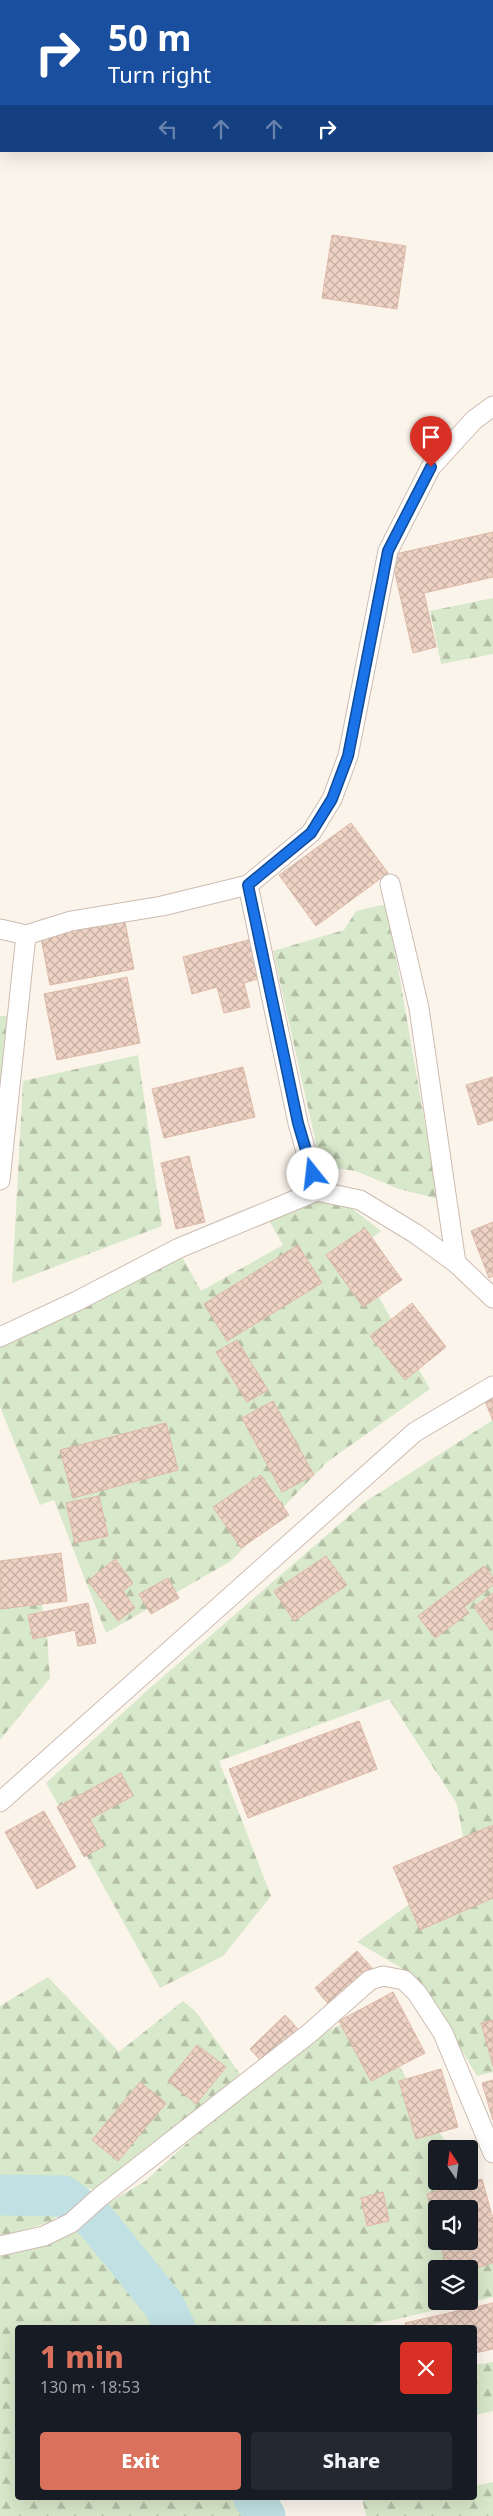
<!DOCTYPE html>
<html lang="en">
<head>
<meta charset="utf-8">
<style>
  :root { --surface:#171b24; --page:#242831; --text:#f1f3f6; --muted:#9ea1a6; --accent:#d9715c }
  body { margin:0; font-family:"Noto Sans",sans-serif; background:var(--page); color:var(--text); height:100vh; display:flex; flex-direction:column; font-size:19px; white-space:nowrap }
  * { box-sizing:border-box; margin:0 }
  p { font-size:16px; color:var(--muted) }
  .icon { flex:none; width:28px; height:28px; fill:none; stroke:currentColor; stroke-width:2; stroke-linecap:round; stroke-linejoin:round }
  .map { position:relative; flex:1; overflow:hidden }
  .panel { position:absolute; left:15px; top:2325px; width:462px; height:175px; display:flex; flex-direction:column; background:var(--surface); border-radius:5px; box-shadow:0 5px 20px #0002 }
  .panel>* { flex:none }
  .banner { position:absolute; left:0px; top:0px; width:494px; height:152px; box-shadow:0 5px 20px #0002; background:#1a4fa0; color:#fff; overflow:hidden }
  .needle { width:32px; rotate:347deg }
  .buttons { position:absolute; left:428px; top:2140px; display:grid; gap:10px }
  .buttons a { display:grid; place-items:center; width:50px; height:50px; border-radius:5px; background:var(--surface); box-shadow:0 5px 20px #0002; font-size:25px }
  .pin { position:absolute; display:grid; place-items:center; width:42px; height:42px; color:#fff; margin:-51px -21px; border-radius:50% 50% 50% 0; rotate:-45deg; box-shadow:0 0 5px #0007 }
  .pin .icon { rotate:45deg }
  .me { position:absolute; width:55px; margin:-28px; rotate:344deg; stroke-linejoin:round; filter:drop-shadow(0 0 4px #0008) }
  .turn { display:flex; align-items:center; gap:18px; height:105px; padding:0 25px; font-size:22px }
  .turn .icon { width:65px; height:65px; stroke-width:2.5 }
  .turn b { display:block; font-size:35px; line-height:42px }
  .lanes { display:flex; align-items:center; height:48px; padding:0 25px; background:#0003; justify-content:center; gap:25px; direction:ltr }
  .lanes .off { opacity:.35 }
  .round { display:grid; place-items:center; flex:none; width:52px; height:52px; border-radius:5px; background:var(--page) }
  .headline { display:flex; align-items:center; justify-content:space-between; height:85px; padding:0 25px }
  h1 { font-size:30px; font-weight:800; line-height:38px; color:var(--accent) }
  .cta { display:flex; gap:10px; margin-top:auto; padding:10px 25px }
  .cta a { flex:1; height:58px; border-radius:5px; background:var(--accent); color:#fff; font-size:20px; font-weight:800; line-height:58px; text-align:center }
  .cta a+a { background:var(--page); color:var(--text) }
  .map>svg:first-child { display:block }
  .forest { fill:url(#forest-firs); fill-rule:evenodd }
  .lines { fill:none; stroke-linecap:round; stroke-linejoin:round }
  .canal { stroke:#c0e0e3; stroke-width:41 }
  .building { fill:url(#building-cross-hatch); stroke:#dfb9a7 }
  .lane-casing { stroke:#cdbcb1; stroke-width:21 }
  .lane { stroke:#fff; stroke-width:19 }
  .route-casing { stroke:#114b97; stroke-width:12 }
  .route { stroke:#1a73e8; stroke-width:9 }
</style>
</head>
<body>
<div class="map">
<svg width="493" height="2516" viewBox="0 0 493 2516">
  <defs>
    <pattern id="forest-firs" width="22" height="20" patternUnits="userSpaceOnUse" patternTransform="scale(1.25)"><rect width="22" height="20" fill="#d8e8ca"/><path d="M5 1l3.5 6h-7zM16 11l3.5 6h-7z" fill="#b4bfa6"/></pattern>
    <pattern id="building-cross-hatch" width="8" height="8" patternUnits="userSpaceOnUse" patternTransform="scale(1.25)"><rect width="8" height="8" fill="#eed3c5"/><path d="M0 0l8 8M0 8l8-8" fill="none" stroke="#c5aea2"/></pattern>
  </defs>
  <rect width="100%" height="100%" fill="#fbf4eb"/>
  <!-- forest -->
  <g class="forest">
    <path d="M493,598v56l-52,10 -11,-53z"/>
    <path d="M387,904l51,295 -39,-10 -43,-18 -35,-5 -48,-215 71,-21 12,-19z"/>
    <path d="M0,1016h7l-7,78z"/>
    <path d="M138,1055l24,171 -150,57 11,-202z"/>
    <path d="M337,1197l44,34 -27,21 76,137 -103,73 -96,99 -125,72 -52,-133 -14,5 -40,-98v-61l180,-93 21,38 82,-46 -15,-26 52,-21z"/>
    <path d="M493,1420v652l-16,4 -53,-89 -21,-18 -46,-27 79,-57 31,-27 -10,-54 -68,-105 -170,62 52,135 -48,60 -63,32 -114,-205 104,-95 215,-186z"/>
    <path d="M35,1576l11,46 4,56 -50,62v-160z"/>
    <path d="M48,1977l71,75 64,-51 13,11 44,62 -82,72 -60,44 -25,-3 -73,2v-183z"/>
    <path d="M369,2010l54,99 28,40h-15v32l33,-1 24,60v57l-131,30h-179l-12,-26 -70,-94 43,-25 90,-81 94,-70zM436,2209h33v32h-33zM436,2269h33v32h-33z"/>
    <path d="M57,2202l5,10 -12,10 -50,15v-33z"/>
    <path d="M96,2229l64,83 7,15 -149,1v170h226l9,18h-253v-263l58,-18z"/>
    <path d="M493,2362v49l-18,4v-50z"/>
    <path d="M493,2482v34h-127l-4,-18h113v-12z"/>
  </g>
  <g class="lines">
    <!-- canal -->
    <g class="canal">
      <path d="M0,2195l63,1 32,24 69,85 11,23"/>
      <path d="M254,2498l11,18"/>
    </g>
  </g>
  <!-- building -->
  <g class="building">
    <path d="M332,235l74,11 -9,63 -75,-11z"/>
    <path d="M493,532v45l-69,16 12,54 -23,6 -22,-98z"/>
    <path d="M351,823l37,50 -72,53 -37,-51z"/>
    <path d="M124,917l10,52 -84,16 -10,-52z"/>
    <path d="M252,939l9,39 -17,5 6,24 -26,6 -7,-26 -25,7 -9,-37z"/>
    <path d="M127,977l13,66 -83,17 -13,-66z"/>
    <path d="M243,1067l12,50 -91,21 -12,-49z"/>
    <path d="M493,1077v43l-15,5 -12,-40z"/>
    <path d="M189,1156l16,66 -29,7 -15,-66z"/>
    <path d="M493,1222v54l-4,2 -18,-47z"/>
    <path d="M365,1228l37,52 -39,27 -37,-52z"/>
    <path d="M298,1245l24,38 -95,58 -23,-37z"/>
    <path d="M412,1303l34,44 -41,33 -35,-44z"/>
    <path d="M237,1340l31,50 -21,12 -31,-50z"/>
    <path d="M493,1391v30l-10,-25z"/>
    <path d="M273,1401l41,74 -32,17 -40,-74z"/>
    <path d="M166,1423l12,47 -105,28 -13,-48z"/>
    <path d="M261,1475l28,40 -48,33 -28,-41z"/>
    <path d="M99,1496l9,40 -33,7 -9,-40z"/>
    <path d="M61,1553l6,48 -67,8v-48z"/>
    <path d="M326,1556l21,29 -53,36 -20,-30z"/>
    <path d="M115,1559l18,24 -10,8 12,17 -17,13 -30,-40z"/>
    <path d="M484,1566l9,11v8l-29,22 5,6 -34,25 -17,-22z"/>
    <path d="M168,1578l11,20 -28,16 -12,-20z"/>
    <path d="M493,1593v36l-2,2 -17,-24z"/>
    <path d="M88,1603l8,40 -18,3 -3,-16 -42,9 -5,-24z"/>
    <path d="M359,1721l18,48 -129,49 -19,-49z"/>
    <path d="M121,1773l12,23 -43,23 14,27 -20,11 -27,-50z"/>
    <path d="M44,1811l32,56 -39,22 -32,-57z"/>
    <path d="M493,1825v73l-73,32 -27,-63z"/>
    <path d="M357,1951l15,17 -43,37 -14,-17z"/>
    <path d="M393,1992l32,61 -54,28 -32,-60z"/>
    <path d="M285,2015l13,14 -35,34 -13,-14z"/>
    <path d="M493,2020v46l-12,-43z"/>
    <path d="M197,2045l29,22 -30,37 -28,-23z"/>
    <path d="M441,2069l17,58 -42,12 -17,-58z"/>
    <path d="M493,2080v40l-11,-37z"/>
    <path d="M140,2082l26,21 -48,58 -26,-21z"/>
    <path d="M482,2179l11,40v44l-24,7 -22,-1 -7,-28h29v-32h-33v20l-9,-35z"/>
    <path d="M383,2192l6,29 -22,5 -6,-28z"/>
    <path d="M493,2303v46l-18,4v-25h-69l-1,-5z"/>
  </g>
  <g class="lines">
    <!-- lane casing -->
    <g class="lane-casing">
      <g id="lane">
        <path d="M390,884l29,124 37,255"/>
        <path d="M248,885l50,238 19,68"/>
        <path d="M0,929l26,6 45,-14 91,-15 86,-21 63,-52 21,-34 16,-43 40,-205 43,-84 43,-47 19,-14"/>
        <path d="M0,1180l26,-245"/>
        <path d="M0,1337l77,-36 102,-53 138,-57 43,9 56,34 40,29 37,35"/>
        <path d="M0,1802l415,-370 78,-46"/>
        <path d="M0,2246l44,-10 27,-13 29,-26 211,-165 59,-52 13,-4 21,4 13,13 26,40 50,120"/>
      </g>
    </g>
    <!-- lane -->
    <use href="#lane" class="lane"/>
  </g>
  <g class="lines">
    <!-- route casing -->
    <g class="route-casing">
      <path id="route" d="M313,1174l-15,-51 -50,-238 63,-52 21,-34 16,-43 40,-205 43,-84"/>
    </g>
    <!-- route -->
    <use href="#route" class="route"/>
  </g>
</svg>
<div class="buttons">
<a><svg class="needle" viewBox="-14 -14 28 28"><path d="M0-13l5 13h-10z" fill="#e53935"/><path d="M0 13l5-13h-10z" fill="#9ea1a6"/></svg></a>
<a><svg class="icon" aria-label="sound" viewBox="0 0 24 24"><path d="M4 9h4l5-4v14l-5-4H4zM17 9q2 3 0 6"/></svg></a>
<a><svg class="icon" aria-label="layers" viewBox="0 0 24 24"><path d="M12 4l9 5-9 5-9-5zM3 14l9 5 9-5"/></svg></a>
</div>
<div class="pin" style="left:431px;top:467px;background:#d93025"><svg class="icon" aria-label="arrive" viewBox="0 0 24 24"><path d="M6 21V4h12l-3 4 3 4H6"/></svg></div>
<svg class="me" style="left:313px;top:1174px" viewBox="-20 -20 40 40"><circle r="19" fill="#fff"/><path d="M0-13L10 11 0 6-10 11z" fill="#1a73e8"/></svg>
<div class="banner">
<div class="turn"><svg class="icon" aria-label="right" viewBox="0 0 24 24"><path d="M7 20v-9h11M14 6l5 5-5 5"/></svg><div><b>50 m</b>Turn right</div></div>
<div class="lanes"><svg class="icon off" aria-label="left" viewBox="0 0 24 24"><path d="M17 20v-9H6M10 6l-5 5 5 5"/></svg><svg class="icon off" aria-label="ahead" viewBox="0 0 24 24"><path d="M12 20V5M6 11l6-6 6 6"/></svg><svg class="icon off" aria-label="ahead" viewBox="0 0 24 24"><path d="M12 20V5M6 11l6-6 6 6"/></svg><svg class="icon" aria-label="right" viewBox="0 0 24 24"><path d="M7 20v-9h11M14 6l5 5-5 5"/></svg></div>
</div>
<section class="panel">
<div class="headline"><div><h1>1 min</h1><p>130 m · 18:53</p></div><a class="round" style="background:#d93025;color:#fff"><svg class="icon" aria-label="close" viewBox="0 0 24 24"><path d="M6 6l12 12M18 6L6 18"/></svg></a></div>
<div class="cta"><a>Exit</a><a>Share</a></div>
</section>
</div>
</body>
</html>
